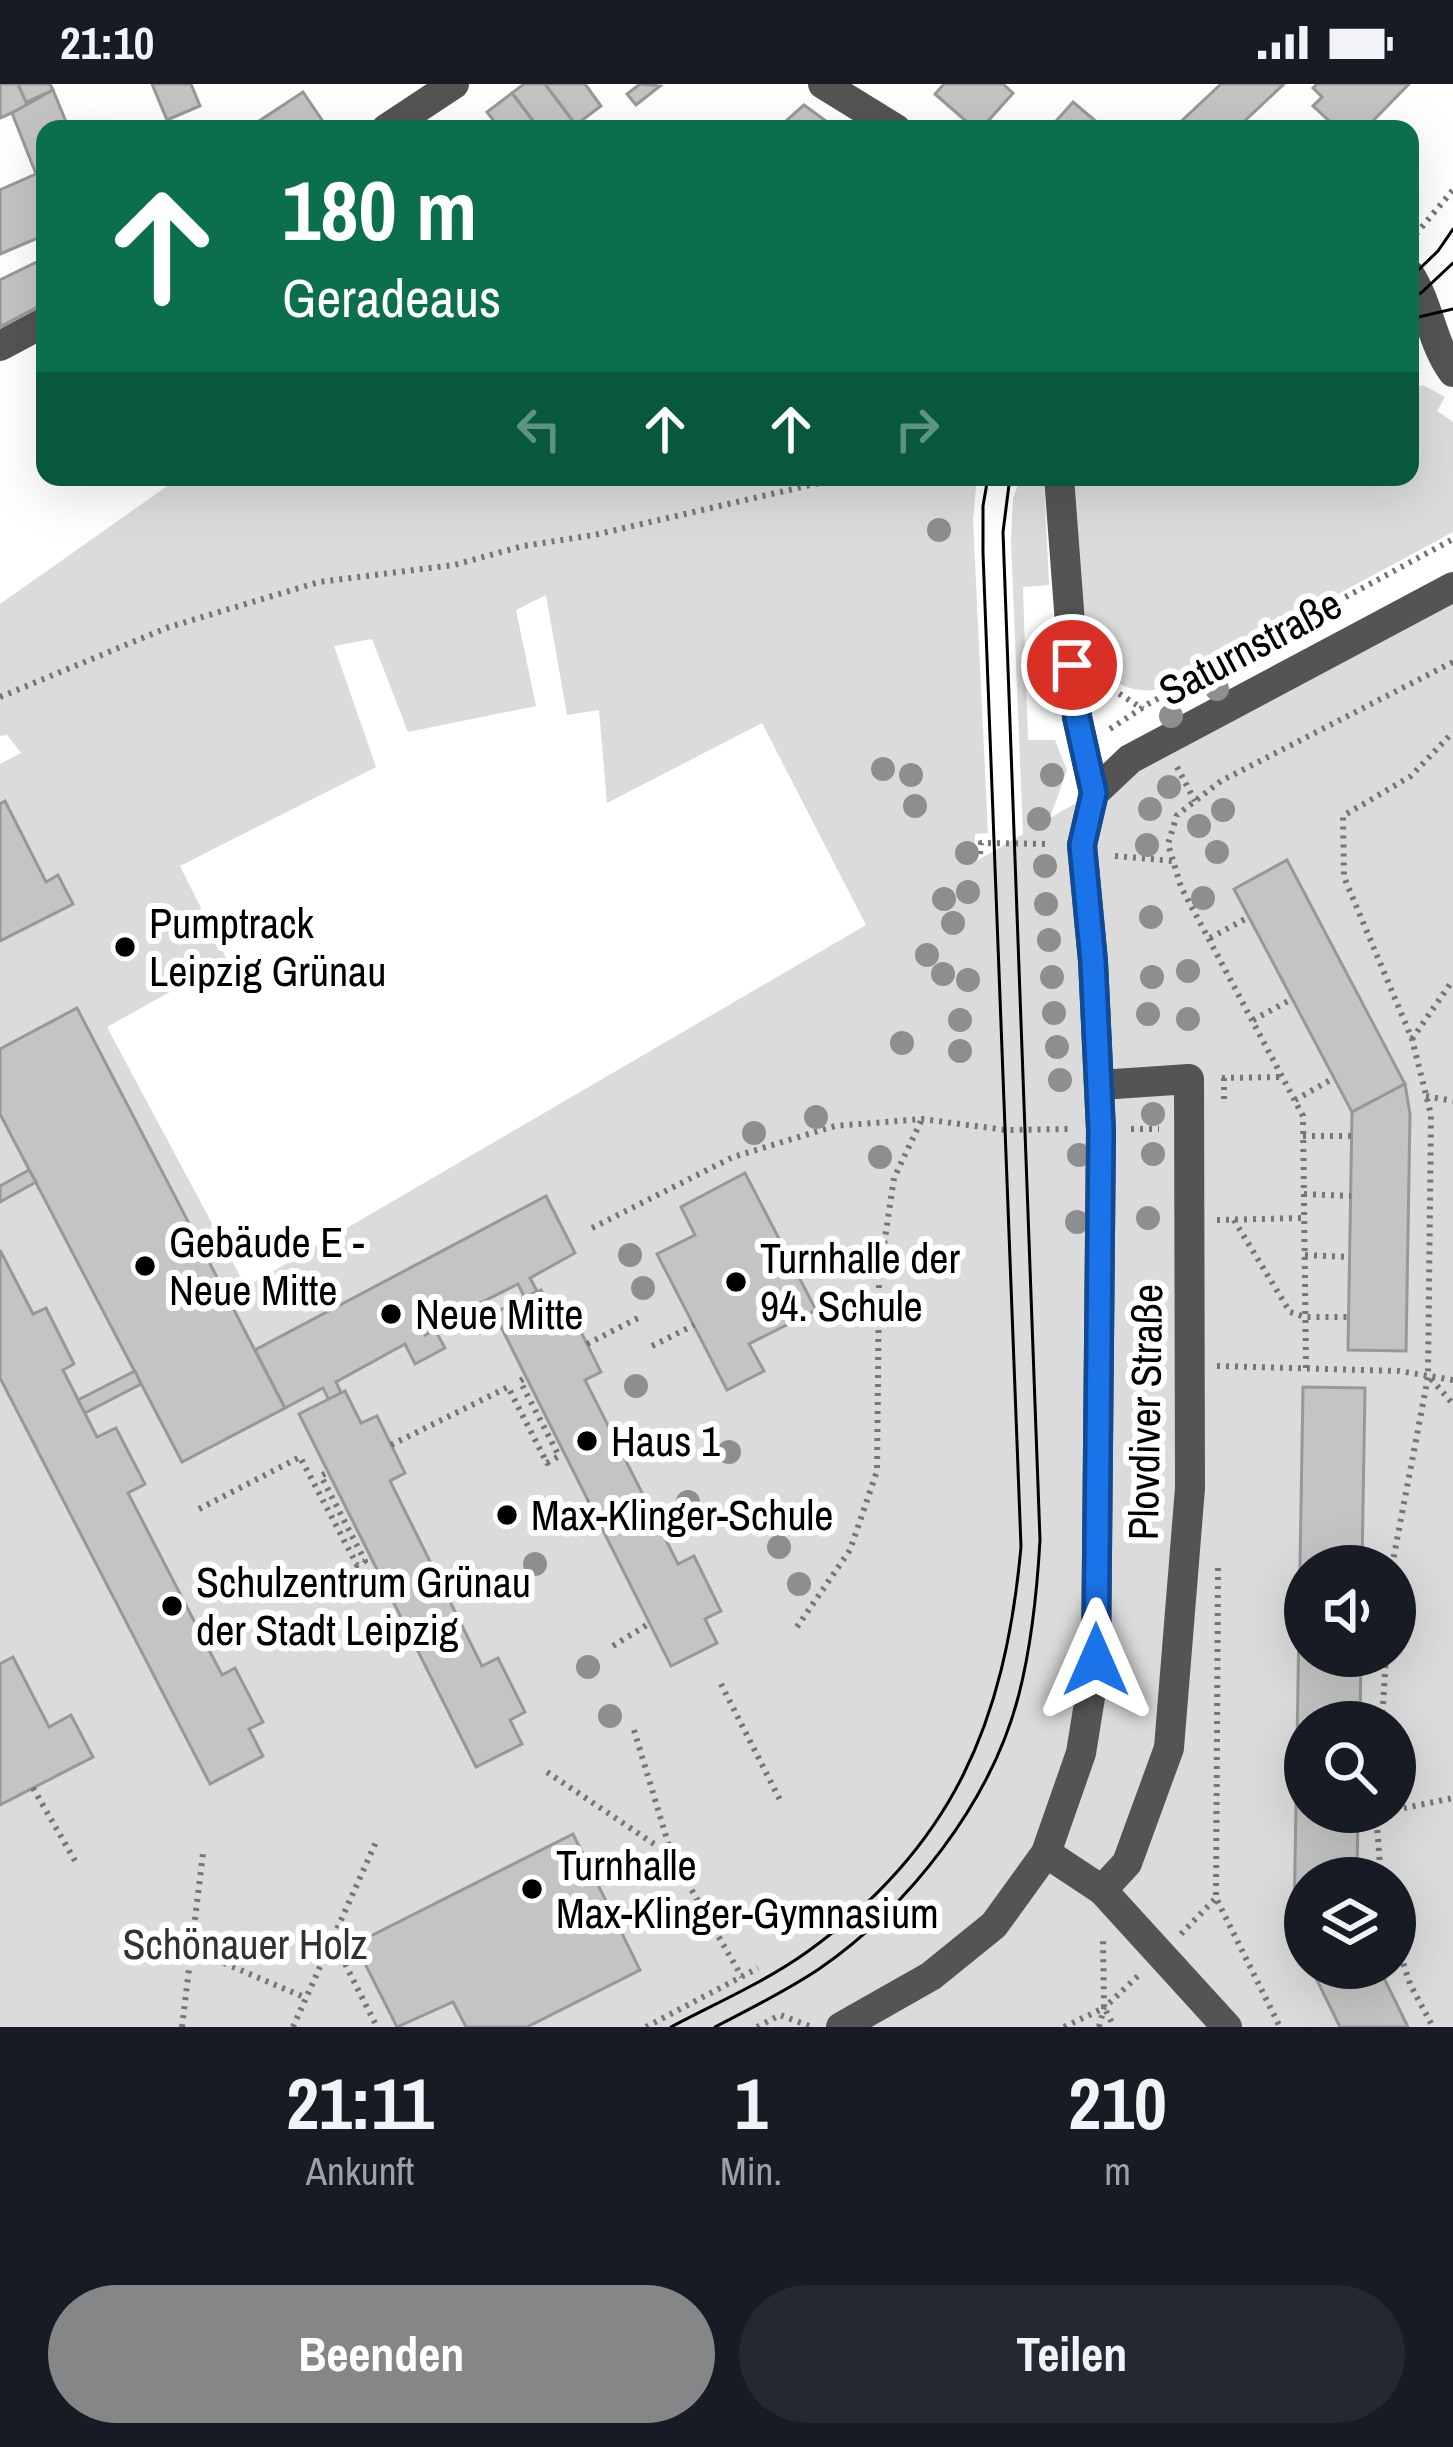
<!DOCTYPE html>
<html lang="de">
<head>
<meta charset="utf-8">
<style>
  :root { --surface:#171b24; --page:#242831; --text:#f1f3f6; --muted:#9ea1a6; --accent:#858687 }
  body { margin:0; font-family:"Archivo Narrow",sans-serif; background:var(--page); color:var(--text); height:100vh; display:flex; flex-direction:column; font-size:45px; white-space:nowrap }
  * { box-sizing:border-box; margin:0 }
  p { font-size:39px; color:var(--muted) }
  .icon { flex:none; width:66px; height:66px; fill:none; stroke:currentColor; stroke-width:2; stroke-linecap:round; stroke-linejoin:round }
  .map { position:relative; height:1943px; overflow:hidden }
  .drawer { display:flex; flex-direction:column; background:var(--surface); flex:1 }
  .drawer>* { flex:none }
  .hud { position:absolute; left:36px; top:36px; width:1383px; height:366px; border-radius:24px; box-shadow:0 12px 48px #0002; background:#0b6e4f; color:#fff; overflow:hidden }
  .buttons { position:absolute; left:1284px; top:1461px; display:grid; gap:24px }
  .buttons a { display:grid; place-items:center; width:132px; height:132px; border-radius:50%; background:var(--surface); box-shadow:0 12px 48px #0002; font-size:60px }
  .pin { position:absolute; display:grid; place-items:center; width:102px; height:102px; color:#fff; margin:-51px; border:6px solid #fff; border-radius:50%; box-shadow:0 3px 12px #0007 }
  .me { position:absolute; width:132px; margin:-66px; rotate:0deg; stroke-linejoin:round; filter:drop-shadow(0 0 9px #0008) }
  .turn { display:flex; align-items:center; gap:42px; height:252px; padding:0 48px; font-size:54px }
  .turn .icon { width:156px; height:156px; stroke-width:2.5 }
  .turn b { display:block; font-size:84px; line-height:102px }
  .lanes { display:flex; align-items:center; height:114px; padding:0 48px; background:#0003; justify-content:center; gap:60px; direction:ltr }
  .lanes .off { opacity:.35 }
  .eta { display:flex; justify-content:space-evenly; align-items:center; height:204px; text-align:center }
  .eta b { font-size:72px; font-weight:800; line-height:84px }
  .button { display:flex; gap:24px; margin-top:auto; padding:24px 48px }
  .button a { flex:1; height:138px; border-radius:72px; background:var(--accent); color:#fff; font-size:48px; font-weight:800; line-height:138px; text-align:center }
  .button a+a { background:var(--page); color:var(--text) }
  .status { display:flex; justify-content:space-between; align-items:center; height:84px; padding:0 60px; background:var(--surface); direction:ltr }
  .status svg { height:33px; fill:currentColor }
  .map>svg:first-child { display:block }
  .green { fill:#dbdbdb; fill-rule:evenodd }
  .building { fill:#c4c4c4; stroke:#989898; stroke-width:3 }
  .lines { fill:none; stroke-linecap:round; stroke-linejoin:round }
  .path { stroke:#767676; stroke-width:6; stroke-dasharray:3 6; stroke-linecap:butt }
  .minor { stroke:#545454; stroke-width:30 }
  .tram { stroke:#000; stroke-width:3 }
  .tree { fill:#8e8e8e }
  .route-casing { stroke:#114b97; stroke-width:30 }
  .route { stroke:#1a73e8; stroke-width:21 }
  .poi-dot { fill:#000; stroke:#fff; stroke-width:4.5 }
  .labels { text-anchor:middle; stroke-width:12; stroke-linejoin:round; paint-order:stroke }
  .street-label { font-size:42px; fill:#000; stroke:#fff }
  .poi-label { font-size:42px; fill:#000; stroke:#fff; text-anchor:start }
  .park-label { font-size:42px; fill:#323232; stroke:#fff }
</style>
</head>
<body>
<div class="status"><b>21:10</b><svg viewBox="0 0 49 12"><path d="M0 12V9h3v3zM5 12V6h3v6zM10 12V3h3v9zM15 12V0h3v12zM26 1h20v11H26zM47 4h2v5h-2z"/></svg></div>
<div class="map">
<svg width="1453" height="1943" viewBox="0 0 1453 1943">
  <rect width="100%" height="100%" fill="#fff"/>
  <!-- green -->
  <g class="green">
    <path d="M1423,301l22,12 -8,14 16,11v110l-287,155c-32,11 -53,-6 -80,-24l-17,-186h341v-89z"/>
    <path d="M180,393h797l-4,43 15,313 -13,1 -2,29 50,-29 -12,-293 2,-43 8,-21h23l5,108 -26,2 5,153h27l12,30 -17,48 403,-231v1440h-1453v-1263l21,-11 -14,-18 -7,1v-132zM546,511l21,120 32,-5 8,93 155,-80 104,202 -620,362 -139,-260 120,-67 -47,-94 196,-99 -42,-121 38,-7 36,93 128,-26 -20,-96zM1305,1482h90v90h-90zM1305,1638h90v90h-90zM1305,1794h90v90h-90z"/>
  </g>
  <!-- building -->
  <g class="building">
    <path d="M0,0h18l10,22 -28,12z"/>
    <path d="M18,0h32l3,6 -27,12z"/>
    <path d="M152,0h39l9,22 -33,14z"/>
    <path d="M524,0h21l31,41 -6,4h-31l-27,-36z"/>
    <path d="M545,0h40l16,22 -25,19z"/>
    <path d="M640,0l20,2 -24,19 -9,-11z"/>
    <path d="M944,0h59l10,9 -32,36h-6l-40,-35z"/>
    <path d="M1221,0h63l-48,45h-63z"/>
    <path d="M1317,0h92l-44,45h-27l-25,-23 9,-9 -9,-9z"/>
    <path d="M53,6l16,39h-24v41l-9,4 -24,-61z"/>
    <path d="M303,8l25,37h-81z"/>
    <path d="M512,9l27,36h-39l-13,-17z"/>
    <path d="M1073,18l32,27h-56z"/>
    <path d="M804,21l26,19 -4,5h-49z"/>
    <path d="M45,86v65l-45,19v-64z"/>
    <path d="M39,177l6,10v32l-45,24v-47z"/>
    <path d="M5,717l41,81 12,-7 15,29 -73,37v-137z"/>
    <path d="M1287,776l118,224 -53,28 -118,-223z"/>
    <path d="M77,924l208,400 -103,54 -182,-348v-65z"/>
    <path d="M1405,1000l5,30 -4,237 -58,-1 4,-238z"/>
    <path d="M29,1086l7,12 -36,20v-16z"/>
    <path d="M745,1089l71,137 -67,34 15,27 -37,19 -70,-136 38,-19 -14,-28z"/>
    <path d="M546,1112l29,57 -45,25 7,13 -12,7 -7,-14 -95,48 2,3 10,-5 10,18 -30,16 -10,-20 -69,38 5,11 -12,7 -6,-12 -38,20 -30,-58z"/>
    <path d="M0,1166l33,64 13,-6 28,56 -11,6 34,67 19,-9 29,56 -17,9 94,182 13,-7 28,54 -14,7 14,27 -53,28 -210,-406z"/>
    <path d="M541,1206l16,32 15,-8 29,58 -16,8 93,184 16,-8 27,55 -16,8 12,24 -46,23 -177,-353z"/>
    <path d="M135,1287l6,13 -56,29 -7,-13z"/>
    <path d="M1303,1303l62,1 -3,178h-57v90h56l-1,66h-55v90h53l-1,66h-52v46l-11,-1z"/>
    <path d="M345,1307l16,32 16,-7 28,57 -15,8 92,185 16,-8 27,54 -15,8 12,24 -46,23 -177,-353z"/>
    <path d="M13,1573l36,70 22,-12 22,42 -93,48v-141z"/>
    <path d="M573,1750l67,136 -113,57h-61l-13,-25 -56,25 -42,-83z"/>
    <path d="M1294,1839l11,1 -2,27z"/>
    <path d="M1311,1884h68l29,59h-68z"/>
  </g>
  <g class="lines">
    <!-- path -->
    <g class="path">
      <path d="M1410,157l43,-51"/>
      <path d="M1104,600l39,25"/>
      <path d="M0,613l169,-70 150,-45 135,-17 69,-19 71,-11 251,-58"/>
      <path d="M1110,645l38,-25 305,-165"/>
      <path d="M1177,683l18,34"/>
      <path d="M980,770l1,-11 70,1"/>
      <path d="M1115,772l58,5"/>
      <path d="M1210,854l39,-21"/>
      <path d="M1253,936l39,-21"/>
      <path d="M1412,955l41,-59"/>
      <path d="M1222,994l59,-1"/>
      <path d="M1426,1012l27,5"/>
      <path d="M1224,1015v-21"/>
      <path d="M1295,1016l39,-22"/>
      <path d="M1131,1045h28"/>
      <path d="M1303,1052h49"/>
      <path d="M1304,1110l47,2"/>
      <path d="M1217,1136l87,-2"/>
      <path d="M1234,1136l56,92 15,5h44"/>
      <path d="M592,1144l141,-71 102,-31 87,-7 84,11 63,-1"/>
      <path d="M1305,1171l45,2"/>
      <path d="M587,1260l51,-26"/>
      <path d="M652,1262l42,-21"/>
      <path d="M1217,1282l182,5 54,9"/>
      <path d="M1306,1284l-3,-252 -122,-229 -13,-43 9,-29 44,-34 232,-119"/>
      <path d="M1431,1295l22,25"/>
      <path d="M391,1361l117,-58 39,76 12,-7 -39,-75 6,-4"/>
      <path d="M199,1425l101,-52 57,108 8,-4 -44,-85 7,-4"/>
      <path d="M548,1438l41,-21"/>
      <path d="M1392,1482l36,-189 3,-262 -19,-76 -68,-162 -1,-61 68,-40 42,-44"/>
      <path d="M1218,1484l-2,330 64,129"/>
      <path d="M797,1543l53,-77 27,-79 2,-193 15,-100 28,-59"/>
      <path d="M613,1562l37,-23"/>
      <path d="M721,1600l60,118"/>
      <path d="M1382,1638l4,-66"/>
      <path d="M634,1646l38,126 70,121"/>
      <path d="M547,1688l122,82"/>
      <path d="M33,1704l45,78"/>
      <path d="M1395,1726l58,-12"/>
      <path d="M1376,1728l5,66"/>
      <path d="M1181,1850l35,-36"/>
      <path d="M1395,1854l15,46 23,43"/>
      <path d="M333,1856l44,87"/>
      <path d="M191,1865l115,49"/>
      <path d="M1106,1927l8,16"/>
      <path d="M182,1943l21,-174"/>
      <path d="M293,1943l83,-185"/>
      <path d="M646,1943l112,-59"/>
      <path d="M757,1943l23,-12 32,12"/>
      <path d="M1064,1943l40,-19 -1,-72"/>
      <path d="M1099,1943l5,-19 37,-35"/>
    </g>
    <!-- minor -->
    <g class="minor">
      <path d="M823,0l73,45"/>
      <path d="M386,45l68,-45"/>
      <path d="M1410,191c19,30 22,69 43,97"/>
      <path d="M0,262l45,-24"/>
      <path d="M1059,393l18,240 17,76"/>
      <path d="M1100,1001l89,-6 1,409 -21,260 -42,115 -25,27"/>
      <path d="M1046,1769l56,37 125,137"/>
      <path d="M841,1943l90,-51 63,-51 52,-72 35,-100 15,-93 5,-530 -8,-169 -11,-116 12,-52 36,-34 323,-172"/>
    </g>
    <!-- tram -->
    <g class="tram">
      <path d="M1410,194l28,-27 15,-22"/>
      <path d="M1410,212l11,-3 32,-30"/>
      <path d="M1410,235l43,-10"/>
      <path d="M671,1943c45,-24 94,-45 136,-75 146,-105 198,-230 214,-405l-38,-994v-47l5,-29"/>
      <path d="M715,1943c35,-18 71,-36 104,-58 90,-62 173,-168 200,-275 13,-51 18,-101 21,-154l-37,-1008 7,-55"/>
    </g>
  </g>
  <!-- trees -->
  <g class="tree">
    <circle cx="939" cy="446" r="12"/>
    <circle cx="1217" cy="605" r="12"/>
    <circle cx="1171" cy="632" r="12"/>
    <circle cx="883" cy="685" r="12"/>
    <circle cx="911" cy="691" r="12"/>
    <circle cx="1052" cy="691" r="12"/>
    <circle cx="1169" cy="703" r="12"/>
    <circle cx="915" cy="722" r="12"/>
    <circle cx="1150" cy="725" r="12"/>
    <circle cx="1223" cy="726" r="12"/>
    <circle cx="1039" cy="735" r="12"/>
    <circle cx="1199" cy="742" r="12"/>
    <circle cx="1147" cy="761" r="12"/>
    <circle cx="1217" cy="768" r="12"/>
    <circle cx="967" cy="769" r="12"/>
    <circle cx="1045" cy="782" r="12"/>
    <circle cx="968" cy="808" r="12"/>
    <circle cx="1203" cy="814" r="12"/>
    <circle cx="944" cy="815" r="12"/>
    <circle cx="1046" cy="820" r="12"/>
    <circle cx="1151" cy="833" r="12"/>
    <circle cx="953" cy="839" r="12"/>
    <circle cx="1049" cy="856" r="12"/>
    <circle cx="927" cy="871" r="12"/>
    <circle cx="1188" cy="887" r="12"/>
    <circle cx="943" cy="890" r="12"/>
    <circle cx="1052" cy="893" r="12"/>
    <circle cx="1152" cy="893" r="12"/>
    <circle cx="968" cy="896" r="12"/>
    <circle cx="1054" cy="929" r="12"/>
    <circle cx="1148" cy="930" r="12"/>
    <circle cx="1188" cy="935" r="12"/>
    <circle cx="960" cy="936" r="12"/>
    <circle cx="902" cy="959" r="12"/>
    <circle cx="1057" cy="963" r="12"/>
    <circle cx="960" cy="967" r="12"/>
    <circle cx="1060" cy="996" r="12"/>
    <circle cx="1153" cy="1030" r="12"/>
    <circle cx="816" cy="1033" r="12"/>
    <circle cx="754" cy="1049" r="12"/>
    <circle cx="1153" cy="1070" r="12"/>
    <circle cx="1079" cy="1071" r="12"/>
    <circle cx="880" cy="1073" r="12"/>
    <circle cx="1148" cy="1134" r="12"/>
    <circle cx="1077" cy="1138" r="12"/>
    <circle cx="630" cy="1171" r="12"/>
    <circle cx="643" cy="1204" r="12"/>
    <circle cx="636" cy="1302" r="12"/>
    <circle cx="729" cy="1368" r="12"/>
    <circle cx="688" cy="1418" r="12"/>
    <circle cx="766" cy="1439" r="12"/>
    <circle cx="779" cy="1463" r="12"/>
    <circle cx="535" cy="1480" r="12"/>
    <circle cx="799" cy="1500" r="12"/>
    <circle cx="588" cy="1583" r="12"/>
    <circle cx="610" cy="1632" r="12"/>
  </g>
  <g class="lines">
    <!-- route casing -->
    <g class="route-casing">
      <path id="route" d="M1072,581l5,52 17,76 -12,52 11,116 8,169 -5,530"/>
    </g>
    <!-- route -->
    <use href="#route" class="route"/>
  </g>
  <!-- markers -->
  <g class="poi-dot">
    <circle cx="125" cy="863" r="12"/>
    <circle cx="145" cy="1182" r="12"/>
    <circle cx="736" cy="1198" r="12"/>
    <circle cx="391" cy="1230" r="12"/>
    <circle cx="587" cy="1357" r="12"/>
    <circle cx="507" cy="1431" r="12"/>
    <circle cx="172" cy="1522" r="12"/>
    <circle cx="532" cy="1805" r="12"/>
  </g>
  <g class="labels">
    <!-- street labels -->
    <g class="street-label">
      <text transform="translate(1250 563) rotate(-28)" y="15">Saturnstraße</text>
      <text transform="translate(1145 1328) rotate(-89)" y="15">Plovdiver Straße</text>
    </g>
    <!-- poi labels -->
    <g class="poi-label">
      <text x="149" y="854">Pumptrack<tspan x="149" dy="48">Leipzig Grünau</tspan></text>
      <text x="169" y="1173">Gebäude E -<tspan x="169" dy="48">Neue Mitte</tspan></text>
      <text x="760" y="1189">Turnhalle der<tspan x="760" dy="48">94. Schule</tspan></text>
      <text x="415" y="1245">Neue Mitte</text>
      <text x="611" y="1372">Haus 1</text>
      <text x="531" y="1446">Max-Klinger-Schule</text>
      <text x="196" y="1513">Schulzentrum Grünau<tspan x="196" dy="48">der Stadt Leipzig</tspan></text>
      <text x="556" y="1796">Turnhalle<tspan x="556" dy="48">Max-Klinger-Gymnasium</tspan></text>
    </g>
    <!-- park labels -->
    <g class="park-label">
      <text x="245" y="1875">Schönauer Holz</text>
    </g>
  </g>
</svg>
<div class="buttons">
<a><svg class="icon" aria-label="sound" viewBox="0 0 24 24"><path d="M4 9h4l5-4v14l-5-4H4zM17 9q2 3 0 6"/></svg></a>
<a><svg class="icon" aria-label="search" viewBox="0 0 24 24"><circle cx="10" cy="10" r="6"/><path d="M15 15l6 6"/></svg></a>
<a><svg class="icon" aria-label="layers" viewBox="0 0 24 24"><path d="M12 4l9 5-9 5-9-5zM3 14l9 5 9-5"/></svg></a>
</div>
<div class="pin" style="left:1072px;top:581px;background:#d93025"><svg class="icon" aria-label="arrive" viewBox="0 0 24 24"><path d="M6 21V4h12l-3 4 3 4H6"/></svg></div>
<svg class="me" style="left:1096px;top:1576px" viewBox="-20 -20 40 40"><path d="M0-17L14 15 0 8-14 15z" fill="#1a73e8" stroke="#fff" stroke-width="4"/></svg>
<div class="hud">
<div class="turn"><svg class="icon" aria-label="ahead" viewBox="0 0 24 24"><path d="M12 20V5M6 11l6-6 6 6"/></svg><div><b>180 m</b>Geradeaus</div></div>
<div class="lanes"><svg class="icon off" aria-label="left" viewBox="0 0 24 24"><path d="M17 20v-9H6M10 6l-5 5 5 5"/></svg><svg class="icon" aria-label="ahead" viewBox="0 0 24 24"><path d="M12 20V5M6 11l6-6 6 6"/></svg><svg class="icon" aria-label="ahead" viewBox="0 0 24 24"><path d="M12 20V5M6 11l6-6 6 6"/></svg><svg class="icon off" aria-label="right" viewBox="0 0 24 24"><path d="M7 20v-9h11M14 6l5 5-5 5"/></svg></div>
</div>
</div>
<section class="drawer">
<div class="eta">
<div><b>21:11</b><p>Ankunft</p></div>
<div><b>1</b><p>Min.</p></div>
<div><b>210</b><p>m</p></div>
</div>
<div class="button"><a>Beenden</a><a>Teilen</a></div>
</section>
</body>
</html>
